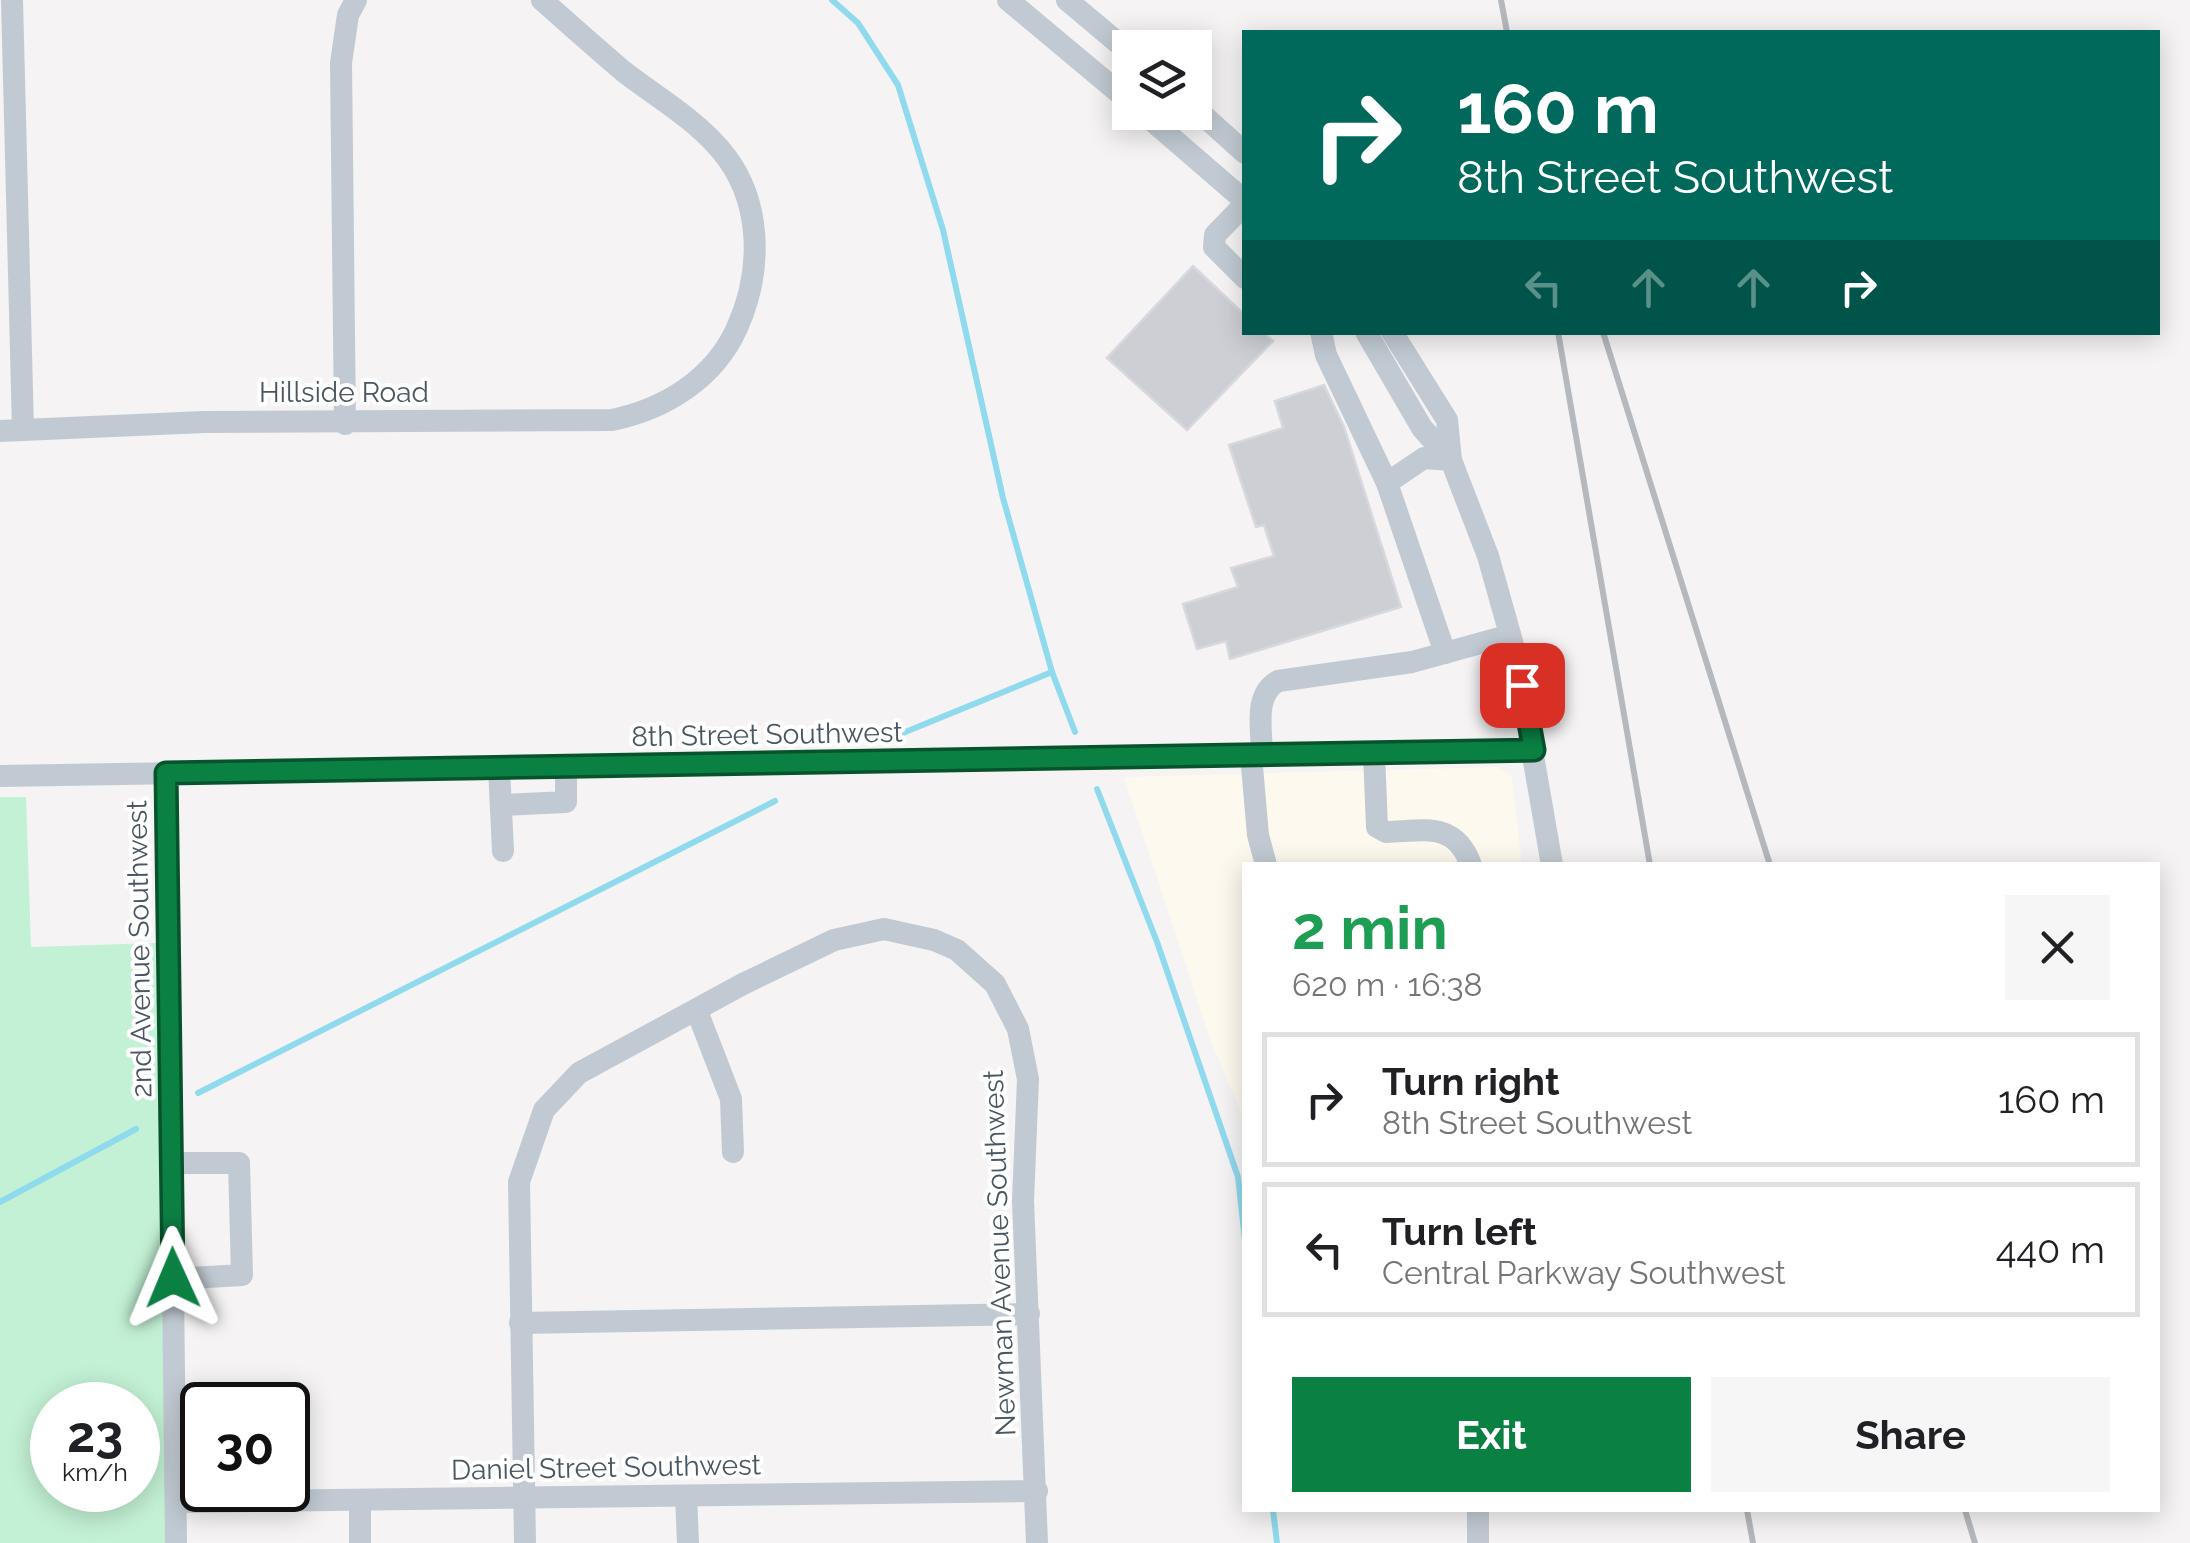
<!DOCTYPE html>
<html lang="en">
<head>
<meta charset="utf-8">
<style>
  :root { --surface:#fff; --page:#f6f6f6; --text:#202124; --muted:#757577; --line:#e0e0e0; --accent:#0b8043 }
  body { margin:0; font-family:Raleway,sans-serif; background:var(--page); color:var(--text); height:100vh; display:flex; flex-direction:column; font-size:38px; white-space:nowrap }
  * { box-sizing:border-box; margin:0 }
  p { font-size:32px; color:var(--muted) }
  .icon { flex:none; width:55px; height:55px; fill:none; stroke:currentColor; stroke-width:2; stroke-linecap:round; stroke-linejoin:round }
  .map { position:relative; flex:1; overflow:hidden }
  .panel { position:absolute; left:1242px; top:862px; width:918px; height:650px; display:flex; flex-direction:column; background:var(--surface); border-radius:0px; box-shadow:0 5px 25px #0003 }
  .panel>* { flex:none }
  .banner { position:absolute; left:1242px; top:30px; width:918px; height:305px; border-radius:0px; box-shadow:0 5px 25px #0003; background:#00695c; color:#fff; overflow:hidden }
  .buttons { position:absolute; left:1112px; top:30px; display:grid; gap:20px }
  .buttons a { display:grid; place-items:center; width:100px; height:100px; border-radius:0px; background:var(--surface); box-shadow:0 5px 25px #0003; font-size:50px }
  .speed { position:absolute; left:30px; top:1382px; display:flex; gap:20px; font-size:50px; font-weight:700; text-align:center }
  .speed>* { display:grid; place-content:center; width:130px; height:130px; border-radius:50%; background:var(--surface); box-shadow:0 5px 25px #0003; line-height:1 }
  .speed small { font-size:25px; font-weight:400 }
  .speed .limit { border:5px solid #111; border-radius:15px; background:#fff; color:#111 }
  .pin { position:absolute; display:grid; place-items:center; width:85px; height:85px; color:#fff; margin:-42px; border-radius:20px; box-shadow:0 5px 15px #0006 }
  .me { position:absolute; width:110px; margin:-55px; rotate:359deg; stroke-linejoin:round; filter:drop-shadow(0 0 8px #0008) }
  .turn { display:flex; align-items:center; gap:35px; height:210px; padding:0 50px; font-size:45px }
  .turn .icon { width:130px; height:130px; stroke-width:2.5 }
  .turn b { display:block; font-size:70px; line-height:85px }
  .lanes { display:flex; align-items:center; height:95px; padding:0 50px; background:#0003; justify-content:center; gap:50px; direction:ltr }
  .lanes .off { opacity:.35 }
  .round { display:grid; place-items:center; flex:none; width:105px; height:105px; border-radius:0px; background:var(--page) }
  .headline { display:flex; align-items:center; justify-content:space-between; height:170px; padding:0 50px }
  h1 { font-size:60px; font-weight:700; line-height:75px; color:#1e9e55 }
  .button { display:flex; gap:20px; margin-top:auto; padding:20px 50px }
  .button a { flex:1; height:115px; border-radius:0px; background:var(--accent); color:#fff; font-size:40px; font-weight:700; line-height:115px; text-align:center }
  .button a+a { background:var(--page); color:var(--text) }
  ul { padding:0; list-style:none }
  li { display:flex; align-items:center; gap:30px; height:135px; margin:0 20px 15px; padding:0 30px; border:5px solid var(--line); border-radius:0px }
  li div { flex:1 }
  li b { display:block; font-size:38px }
  li em { font-style:normal }
  .map>svg:first-child { display:block }
  .commercial { fill:#fdf9ef }
  .green { fill:#c3f1d5; fill-rule:evenodd }
  .lines { fill:none; stroke-linecap:round; stroke-linejoin:round }
  .stream { stroke:#90daee; stroke-width:6 }
  .building { fill:#cdcfd5; stroke:#d7d9de; stroke-width:2.5 }
  .minor { stroke:#c1cad2; stroke-width:22 }
  .rail { stroke:#b5b8bd; stroke-width:6 }
  .route-casing { stroke:#07532c; stroke-width:25 }
  .route { stroke:#0b8043; stroke-width:18 }
  .labels { text-anchor:middle; stroke-width:8; stroke-linejoin:round; paint-order:stroke }
  .street-label { font-size:28px; fill:#4a5661; stroke:#fff }
</style>
</head>
<body>
<div class="map">
<svg width="2190" height="1543" viewBox="0 0 2190 1543">
  <rect width="100%" height="100%" fill="#f5f3f3"/>
  <!-- commercial -->
  <path class="commercial" d="M1498,767l14,10 10,88h-277v272l-4,-24 -32,-77 -85,-259z"/>
  <!-- green -->
  <path class="green" d="M0,797h26l5,150 126,-4 9,600h-166zM52,1405h86v85h-86z"/>
  <g class="lines">
    <!-- stream -->
    <g class="stream">
      <path d="M832,0l26,23 40,62 45,145 60,268 49,174 23,60"/>
      <path d="M893,737l159,-65"/>
      <path d="M1097,789l60,153 81,235 7,63"/>
      <path d="M198,1093l577,-292"/>
      <path d="M0,1202l136,-73"/>
      <path d="M1273,1510l4,33"/>
    </g>
  </g>
  <!-- building -->
  <g class="building">
    <path d="M1193,266l52,49v17h18l10,9 -86,89 -80,-72z"/>
    <path d="M1324,385l20,42 57,180 -171,52 -4,-18 -29,8 -14,-45 55,-17 -7,-19 43,-12 -10,-31 -8,2 -27,-82 54,-17 -8,-27z"/>
  </g>
  <g class="lines">
    <!-- minor -->
    <g class="minor">
      <path d="M12,0l11,430"/>
      <path d="M1008,0l122,102"/>
      <path d="M1067,0l63,53"/>
      <path d="M1195,108l50,45"/>
      <path d="M1142,112l103,89"/>
      <path d="M1245,204l-30,31 -1,12 31,31"/>
      <path d="M1321,332l5,23 61,128 58,170"/>
      <path d="M1366,332l56,96 29,32"/>
      <path d="M1392,332l55,88 4,40 37,96 27,96 37,213"/>
      <path d="M345,424l-4,-361 7,-48 8,-15"/>
      <path d="M0,431l204,-9 408,-2c53,-11 102,-41 125,-92 26,-58 26,-130 -18,-180 -27,-31 -64,-52 -96,-77 -27,-23 -54,-47 -81,-71"/>
      <path d="M1387,483l37,-25 27,2"/>
      <path d="M1374,753l3,74 9,5c39,-1 69,-11 85,33"/>
      <path d="M1251,755l7,80 8,30"/>
      <path d="M1262,755c0,-25 -9,-60 16,-74l134,-19 98,-27"/>
      <path d="M499,768l4,83"/>
      <path d="M167,773l9,770"/>
      <path d="M0,776l1534,-26"/>
      <path d="M501,805l65,-3v-35"/>
      <path d="M697,1011l34,88 2,53"/>
      <path d="M172,1163h67l3,112 -69,4"/>
      <path d="M520,1323l509,-9"/>
      <path d="M686,1496l2,47"/>
      <path d="M360,1501v42"/>
      <path d="M176,1502l861,-11"/>
      <path d="M1478,1510v33"/>
      <path d="M525,1543l-6,-361 25,-72 35,-37 164,-89 91,-44 50,-11 50,11 23,10 38,34 23,45 10,50 -5,122 14,342"/>
    </g>
    <!-- rail -->
    <g class="rail">
      <path d="M1501,0l6,32"/>
      <path d="M1558,332l92,533"/>
      <path d="M1603,332l167,533"/>
      <path d="M1747,1510l6,33"/>
      <path d="M1965,1510l10,33"/>
    </g>
  </g>
  <g class="lines">
    <!-- route casing -->
    <g class="route-casing">
      <path id="route" d="M173,1278l-7,-505 1368,-23 -12,-65"/>
    </g>
    <!-- route -->
    <use href="#route" class="route"/>
  </g>
  <g class="labels">
    <!-- street labels -->
    <g class="street-label">
      <text x="344" y="402">Hillside Road</text>
      <text transform="translate(767 734) rotate(-1)" y="10">8th Street Southwest</text>
      <text transform="translate(139 949) rotate(-91)" y="10">2nd Avenue Southwest</text>
      <text transform="translate(999 1253) rotate(-92)" y="10">Newman Avenue Southwest</text>
      <text transform="translate(606 1467) rotate(-1)" y="10">Daniel Street Southwest</text>
    </g>
  </g>
</svg>
<div class="buttons">
<a><svg class="icon" aria-label="layers" viewBox="0 0 24 24"><path d="M12 4l9 5-9 5-9-5zM3 14l9 5 9-5"/></svg></a>
</div>
<div class="speed"><div>23<small>km/h</small></div><div class="limit">30</div></div>
<div class="pin" style="left:1522px;top:685px;background:#d93025"><svg class="icon" aria-label="arrive" viewBox="0 0 24 24"><path d="M6 21V4h12l-3 4 3 4H6"/></svg></div>
<svg class="me" style="left:173px;top:1278px" viewBox="-20 -20 40 40"><path d="M0-17L14 15 0 8-14 15z" fill="#0b8043" stroke="#fff" stroke-width="4"/></svg>
<div class="banner">
<div class="turn"><svg class="icon" aria-label="right" viewBox="0 0 24 24"><path d="M7 20v-9h11M14 6l5 5-5 5"/></svg><div><b>160 m</b>8th Street Southwest</div></div>
<div class="lanes"><svg class="icon off" aria-label="left" viewBox="0 0 24 24"><path d="M17 20v-9H6M10 6l-5 5 5 5"/></svg><svg class="icon off" aria-label="ahead" viewBox="0 0 24 24"><path d="M12 20V5M6 11l6-6 6 6"/></svg><svg class="icon off" aria-label="ahead" viewBox="0 0 24 24"><path d="M12 20V5M6 11l6-6 6 6"/></svg><svg class="icon" aria-label="right" viewBox="0 0 24 24"><path d="M7 20v-9h11M14 6l5 5-5 5"/></svg></div>
</div>
<section class="panel">
<div class="headline"><div><h1>2 min</h1><p>620 m · 16:38</p></div><a class="round"><svg class="icon" aria-label="close" viewBox="0 0 24 24"><path d="M6 6l12 12M18 6L6 18"/></svg></a></div>
<ul>
<li><svg class="icon" aria-label="right" viewBox="0 0 24 24"><path d="M7 20v-9h11M14 6l5 5-5 5"/></svg><div><b>Turn right</b><p>8th Street Southwest</p></div><em>160 m</em></li>
<li><svg class="icon" aria-label="left" viewBox="0 0 24 24"><path d="M17 20v-9H6M10 6l-5 5 5 5"/></svg><div><b>Turn left</b><p>Central Parkway Southwest</p></div><em>440 m</em></li>
</ul>
<div class="button"><a>Exit</a><a>Share</a></div>
</section>
</div>
</body>
</html>
